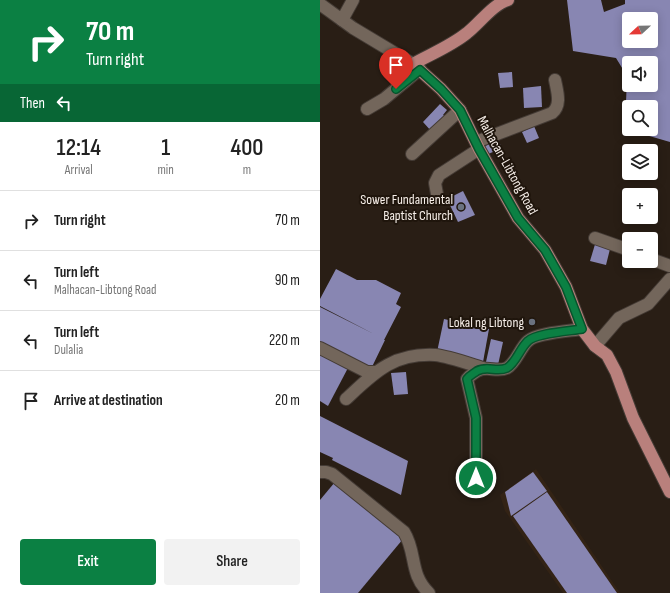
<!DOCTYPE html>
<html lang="en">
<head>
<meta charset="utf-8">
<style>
  :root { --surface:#fff; --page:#f2f2f2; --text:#222; --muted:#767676; --line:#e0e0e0; --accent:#0b8043 }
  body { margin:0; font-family:"Sofia Sans Condensed",sans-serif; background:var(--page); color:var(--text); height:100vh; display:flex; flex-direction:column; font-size:15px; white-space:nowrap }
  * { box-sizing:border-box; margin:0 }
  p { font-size:13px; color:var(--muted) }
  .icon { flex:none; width:22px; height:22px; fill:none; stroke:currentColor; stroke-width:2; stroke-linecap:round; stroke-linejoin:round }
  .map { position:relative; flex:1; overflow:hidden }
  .panel { display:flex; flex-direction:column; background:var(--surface); width:320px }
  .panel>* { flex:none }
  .banner { background:#0b8043; color:#fff; overflow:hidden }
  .needle { width:26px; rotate:248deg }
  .buttons { position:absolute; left:302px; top:12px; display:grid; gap:8px }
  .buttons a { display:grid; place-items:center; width:36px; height:36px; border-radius:4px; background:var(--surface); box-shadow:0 2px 10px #0003; font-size:20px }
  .pin { position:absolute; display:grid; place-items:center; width:34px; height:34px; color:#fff; margin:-41px -17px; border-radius:50% 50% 50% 0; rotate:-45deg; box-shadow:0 0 4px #0007 }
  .pin .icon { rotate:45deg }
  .me { position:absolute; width:44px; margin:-22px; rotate:0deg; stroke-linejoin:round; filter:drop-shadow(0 0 3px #0008) }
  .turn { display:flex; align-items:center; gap:14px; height:84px; padding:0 20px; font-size:18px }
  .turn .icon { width:52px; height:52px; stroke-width:2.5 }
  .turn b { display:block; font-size:28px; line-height:34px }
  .then { display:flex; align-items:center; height:38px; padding:0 20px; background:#0003; gap:8px; font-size:15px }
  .eta { display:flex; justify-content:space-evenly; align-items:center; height:68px; text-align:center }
  .eta b { font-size:24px; font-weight:600; line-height:28px }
  .primary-button { display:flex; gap:8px; margin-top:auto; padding:8px 20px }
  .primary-button a { flex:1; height:46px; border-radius:4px; background:var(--accent); color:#fff; font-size:16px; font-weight:600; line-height:46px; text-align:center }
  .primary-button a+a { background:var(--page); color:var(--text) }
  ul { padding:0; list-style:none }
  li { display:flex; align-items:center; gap:12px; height:60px; padding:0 20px; border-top:1px solid var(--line) }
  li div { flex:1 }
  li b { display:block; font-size:15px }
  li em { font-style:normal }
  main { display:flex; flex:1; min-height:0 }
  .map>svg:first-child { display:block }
  .built { fill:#332315 }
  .building { fill:#8886b2; fill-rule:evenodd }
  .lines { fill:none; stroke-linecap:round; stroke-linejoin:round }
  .minor-casing { stroke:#443b35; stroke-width:14 }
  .major-casing { stroke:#443b35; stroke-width:14 }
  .minor { stroke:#73665b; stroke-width:12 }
  .major { stroke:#b9807c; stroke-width:12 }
  .route-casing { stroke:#07532c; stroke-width:10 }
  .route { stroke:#0b8043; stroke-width:7 }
  .worship-dot { fill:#6b7280; stroke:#1f150c; stroke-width:1.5 }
  .labels { text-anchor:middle; stroke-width:4; stroke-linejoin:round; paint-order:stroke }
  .street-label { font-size:14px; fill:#f7efe9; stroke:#1f150c }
  .poi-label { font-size:14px; fill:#f7efe9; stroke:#1f150c; text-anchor:end }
</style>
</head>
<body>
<main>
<section class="panel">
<div class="banner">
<div class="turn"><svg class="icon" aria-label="right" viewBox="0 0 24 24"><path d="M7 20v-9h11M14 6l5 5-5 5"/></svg><div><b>70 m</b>Turn right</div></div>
<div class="then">Then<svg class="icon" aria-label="left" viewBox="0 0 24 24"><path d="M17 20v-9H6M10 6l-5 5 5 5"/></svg></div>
</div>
<div class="eta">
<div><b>12:14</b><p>Arrival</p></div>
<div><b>1</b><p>min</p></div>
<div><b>400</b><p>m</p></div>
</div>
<ul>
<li><svg class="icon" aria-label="right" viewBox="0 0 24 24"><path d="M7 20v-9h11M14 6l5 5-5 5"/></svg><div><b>Turn right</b></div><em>70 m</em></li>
<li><svg class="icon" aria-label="left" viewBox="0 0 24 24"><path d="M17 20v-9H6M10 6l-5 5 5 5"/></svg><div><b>Turn left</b><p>Malhacan-Libtong Road</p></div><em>90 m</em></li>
<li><svg class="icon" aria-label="left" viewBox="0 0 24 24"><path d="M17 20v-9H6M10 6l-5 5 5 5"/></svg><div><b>Turn left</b><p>Dulalia</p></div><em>220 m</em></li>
<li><svg class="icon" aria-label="arrive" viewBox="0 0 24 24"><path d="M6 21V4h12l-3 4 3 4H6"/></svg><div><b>Arrive at destination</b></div><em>20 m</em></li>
</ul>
<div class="primary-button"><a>Exit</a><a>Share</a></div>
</section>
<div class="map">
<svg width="350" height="593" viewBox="0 0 350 593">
  <rect width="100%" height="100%" fill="#291e15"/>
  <!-- built -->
  <path class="built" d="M216,469l84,124h-57l-58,-82 -5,-16z"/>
  <!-- building -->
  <g class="building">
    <path d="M247,0h34l3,12 21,-8v-4h45v142l-45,-13 2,-53 -11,-18 -43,-7zM309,19h22v22h-22zM309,63h22v22h-22zM309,107h22v22h-22z"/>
    <path d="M192,72l1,15 -13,1 -2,-15z"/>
    <path d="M221,86l1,21 -18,1 -1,-20z"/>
    <path d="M120,104l7,6 -4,5 3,2 -14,15 -9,-10z"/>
    <path d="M214,126l5,12 -12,5 -5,-11z"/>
    <path d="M178,140l4,8 -16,7 -3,-8z"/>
    <path d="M143,191l12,24 -17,7 -11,-23z"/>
    <path d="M276,241l15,4 -5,20 -16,-4z"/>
    <path d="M16,269l21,11h19l25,13 -5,11 5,3 -17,33h1l-15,31 -50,-25v-39l54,27 -54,-28v-7z"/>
    <path d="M124,319l45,10 -6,33 -46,-10z"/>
    <path d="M171,339l12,3 -5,23 -12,-3z"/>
    <path d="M0,352l29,14 -21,40 -8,-5z"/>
    <path d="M86,372l2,22 -14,1 -3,-22z"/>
    <path d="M0,416l88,45 -7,34 -69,-35 1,-2 -13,-6z"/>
    <path d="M213,472l14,19 -36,25 -6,-24z"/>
    <path d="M15,482l68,57 -45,54h-38v-93z"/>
    <path d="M227,492l70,101h-50l-54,-77z"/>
  </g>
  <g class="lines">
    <!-- minor casing -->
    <g class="minor-casing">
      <g id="minor">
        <path d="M0,4l33,24 60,36"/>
        <path d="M22,20l11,-20"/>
        <path d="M47,109l17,-10 36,-30"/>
        <path d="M156,142l76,-29c10,-8 5,-22 3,-33"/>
        <path d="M92,154l48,-44"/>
        <path d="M117,194l-2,-11 4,-8 40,-26"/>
        <path d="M275,238l34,12"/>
        <path d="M331,259l19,7"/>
        <path d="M275,346l24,-28 29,-14 22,-25"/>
        <path d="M0,348l47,24h8"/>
        <path d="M26,399c29,-27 47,-46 89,-44 12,1 35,9 48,13"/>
        <path d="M0,472h6l6,2 72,58c13,21 5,42 25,61"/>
        <path d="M156,478v-60l-9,-39c3,-4 6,-5 10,-8 11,-6 19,2 30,-3 9,-5 13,-20 21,-27 8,-8 42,-10 54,-12"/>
      </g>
    </g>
    <!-- major casing -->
    <g class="major-casing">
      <path id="major" d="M188,0c-15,4 -29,24 -41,33 -16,13 -36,21 -54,31l28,25 19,21 19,39 39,69 27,32 21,37 16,42 13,17 12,9 9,17 17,46 37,74"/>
    </g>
    <!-- minor -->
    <use href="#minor" class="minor"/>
    <!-- major -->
    <use href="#major" class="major"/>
  </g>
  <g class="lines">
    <!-- route casing -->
    <g class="route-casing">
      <path id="route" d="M76,89l24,-19 21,19 19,21 19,39 39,69 27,32 21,37 16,42c-12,2 -46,4 -54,12 -8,7 -12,22 -21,27 -11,5 -19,-3 -30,3 -4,3 -7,4 -10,8l9,39v60"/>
    </g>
    <!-- route -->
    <use href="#route" class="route"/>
  </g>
  <!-- markers -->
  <g class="worship-dot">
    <circle cx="141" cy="207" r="4"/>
    <circle cx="212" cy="322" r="4"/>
  </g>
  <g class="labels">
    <!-- street labels -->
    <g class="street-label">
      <text transform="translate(188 165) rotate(61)" y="5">Malhacan-Libtong Road</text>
    </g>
    <!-- poi labels -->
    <g class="poi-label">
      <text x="133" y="204">Sower Fundamental<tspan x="133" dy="16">Baptist Church</tspan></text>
      <text x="204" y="327">Lokal ng Libtong</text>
    </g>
  </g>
</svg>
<div class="buttons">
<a><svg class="needle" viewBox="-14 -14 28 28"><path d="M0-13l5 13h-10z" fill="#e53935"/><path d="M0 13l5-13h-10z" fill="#767676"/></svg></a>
<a><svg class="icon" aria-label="sound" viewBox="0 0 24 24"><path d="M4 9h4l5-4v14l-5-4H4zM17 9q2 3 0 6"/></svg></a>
<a><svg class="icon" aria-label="search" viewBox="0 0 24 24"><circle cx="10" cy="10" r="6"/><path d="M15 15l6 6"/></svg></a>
<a><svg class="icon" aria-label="layers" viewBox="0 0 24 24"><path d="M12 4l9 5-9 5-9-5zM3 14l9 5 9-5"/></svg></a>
<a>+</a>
<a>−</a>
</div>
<div class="pin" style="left:76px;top:89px;background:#d93025"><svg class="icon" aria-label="arrive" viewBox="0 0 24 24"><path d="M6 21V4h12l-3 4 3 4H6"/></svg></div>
<svg class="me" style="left:156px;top:478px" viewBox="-20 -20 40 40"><circle r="17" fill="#0b8043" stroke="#fff" stroke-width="3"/><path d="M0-11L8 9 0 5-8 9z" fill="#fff"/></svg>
</div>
</main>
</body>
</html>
